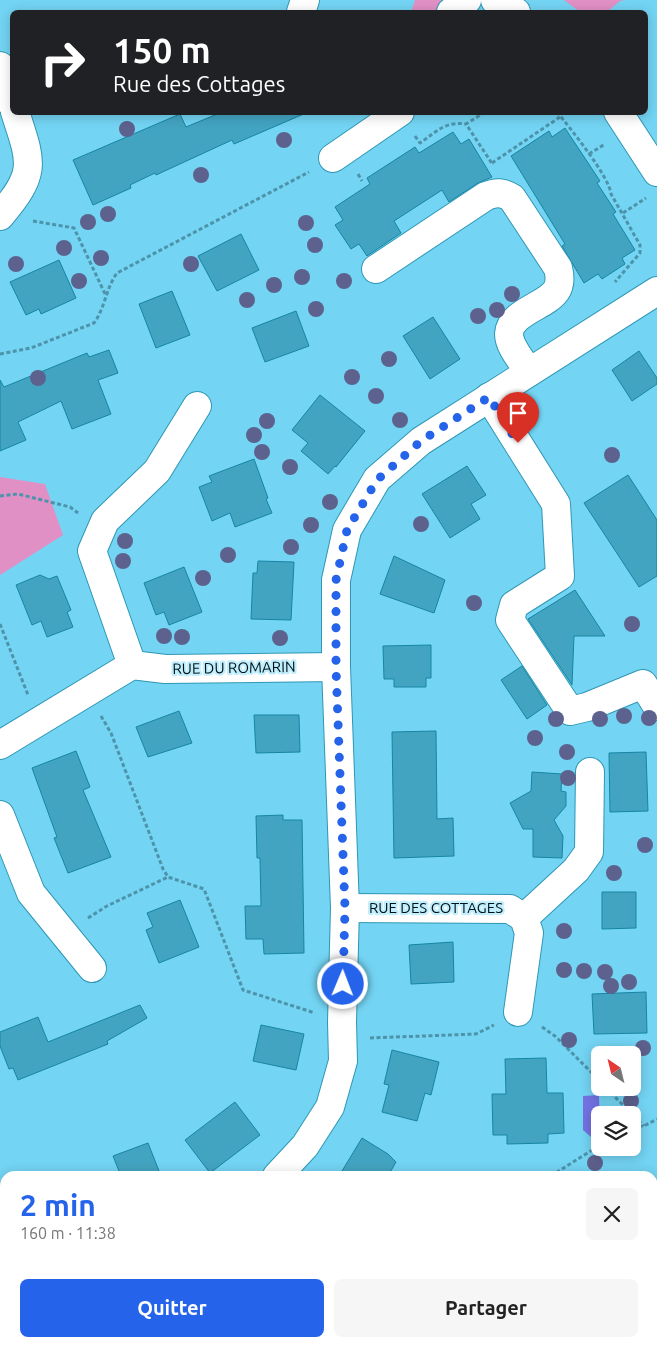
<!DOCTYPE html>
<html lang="fr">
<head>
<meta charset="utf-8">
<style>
  :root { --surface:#fff; --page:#f6f6f6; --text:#222; --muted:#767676; --accent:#2563eb }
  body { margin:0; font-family:Ubuntu,sans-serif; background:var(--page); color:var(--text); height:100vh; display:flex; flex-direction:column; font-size:19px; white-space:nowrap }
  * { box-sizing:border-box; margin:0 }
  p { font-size:16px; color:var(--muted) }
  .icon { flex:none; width:28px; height:28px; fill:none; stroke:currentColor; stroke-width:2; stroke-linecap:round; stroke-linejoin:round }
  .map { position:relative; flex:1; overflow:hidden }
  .sheet { position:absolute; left:0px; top:1171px; width:658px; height:176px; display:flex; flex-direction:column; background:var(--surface); border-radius:15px 15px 0 0; box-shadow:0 2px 12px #0003 }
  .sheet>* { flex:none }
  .guide { position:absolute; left:10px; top:10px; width:638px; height:105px; border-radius:8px; box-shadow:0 2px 12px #0003; background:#202124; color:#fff; overflow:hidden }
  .needle { width:32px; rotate:325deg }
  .controls { position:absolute; left:591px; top:1046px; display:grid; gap:10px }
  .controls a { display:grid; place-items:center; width:50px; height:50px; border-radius:8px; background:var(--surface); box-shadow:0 2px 12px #0003; font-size:25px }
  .pin { position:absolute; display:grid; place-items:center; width:42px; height:42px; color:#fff; margin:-51px -21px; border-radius:50% 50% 50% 0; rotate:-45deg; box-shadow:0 0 5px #0007 }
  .pin .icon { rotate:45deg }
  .me { position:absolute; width:55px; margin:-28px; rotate:1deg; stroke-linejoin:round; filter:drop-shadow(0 0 4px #0008) }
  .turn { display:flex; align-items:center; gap:18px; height:105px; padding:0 20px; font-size:22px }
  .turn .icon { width:65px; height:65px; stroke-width:2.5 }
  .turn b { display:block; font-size:35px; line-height:42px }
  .round { display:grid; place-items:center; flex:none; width:52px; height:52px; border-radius:8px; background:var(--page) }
  .summary { display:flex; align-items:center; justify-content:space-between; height:85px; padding:0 20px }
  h1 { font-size:30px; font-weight:700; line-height:38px; color:var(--accent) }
  .button { display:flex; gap:10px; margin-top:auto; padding:10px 20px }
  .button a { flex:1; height:58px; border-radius:8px; background:var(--accent); color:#fff; font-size:20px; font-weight:700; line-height:58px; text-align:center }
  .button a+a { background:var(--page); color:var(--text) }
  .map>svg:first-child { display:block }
  .green { fill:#e190c5 }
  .water { fill:#7372e2 }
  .building { fill:#43a4c1; stroke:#1486a3 }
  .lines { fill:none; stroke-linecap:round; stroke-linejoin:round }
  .minor-casing { stroke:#2f97b4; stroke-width:30 }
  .path { stroke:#4d93aa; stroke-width:3; stroke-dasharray:4 2.5; stroke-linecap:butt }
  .minor { stroke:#fff; stroke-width:28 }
  .tree { fill:#5d618d }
  .route { stroke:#2563eb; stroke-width:9; stroke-dasharray:0 16.2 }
  .labels { text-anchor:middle; stroke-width:4.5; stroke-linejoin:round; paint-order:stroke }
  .street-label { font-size:15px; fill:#001117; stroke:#c1eefd }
</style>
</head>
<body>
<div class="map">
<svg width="657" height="1347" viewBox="0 0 657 1347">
  <rect width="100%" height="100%" fill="#73d4f3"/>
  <!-- green -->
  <g class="green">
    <path d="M415,0h25l9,4 -9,8h-29z"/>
    <path d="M564,0h61l-5,1 -13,11h-27z"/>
    <path d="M0,477l45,7 18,51 -63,40z"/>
  </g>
  <!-- water -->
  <path class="water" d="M599,1095l1,34 -3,6 -6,2 -8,-7v-34z"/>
  <!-- building -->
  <g class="building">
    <path d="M222,112l84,1 -72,31 -2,-4 -76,35 -1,-2 -25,12 1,3 -38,17 -20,-45 107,-46 6,13z"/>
    <path d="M565,128l35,53 -3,2 19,29 -3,2 22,36 -13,8 3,6 -23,15 -4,-5 -14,9 -22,-37 3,-2 -54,-88 38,-25 3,6z"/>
    <path d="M453,132l8,12 8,-5 23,38 -14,6 -29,19 -7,-12 -48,31 7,12 -34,23 -8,-12 -8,5 -16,-24 8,-5 -8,-13 35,-23 -3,-6 48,-31 4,6z"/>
    <path d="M241,234l18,36 -42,21 -19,-35z"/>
    <path d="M59,260l17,38 -35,16 -2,-5 -13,6 -16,-33z"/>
    <path d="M172,291l18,44 -34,13 -17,-44z"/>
    <path d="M296,311l13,35 -44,16 -13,-34z"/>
    <path d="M433,317l27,42 -30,20 -27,-43z"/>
    <path d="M109,350l9,23 -20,7 13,34 -39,15 -11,-28 -43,21 8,18 -26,11v-71l4,7 83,-34 2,4z"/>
    <path d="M639,351l18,27v6l-25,17 -20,-31z"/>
    <path d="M320,395l45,36 -29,36 -1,-1 -7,8 -27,-23 7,-8 -16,-13z"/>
    <path d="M254,459l14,39 -2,1 6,14 -37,14 -5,-14 -18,8 -13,-34 13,-5 -3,-6z"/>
    <path d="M467,466l19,29 -15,9 9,15 -30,19 -28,-44z"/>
    <path d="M628,475l29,45v56l-18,11 -55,-84z"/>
    <path d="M394,556l51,24 -11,33 -54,-19z"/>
    <path d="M258,561l36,1 -3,58 -40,-1 2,-46h4z"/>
    <path d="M184,567l18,45 -33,13 -5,-13 -8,3 -12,-32z"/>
    <path d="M40,575l9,4 8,-3 14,34 -4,2 6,15 -26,10 -6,-16 -9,4 -16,-40z"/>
    <path d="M575,590l30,46h-31l-2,49 -44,-66z"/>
    <path d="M431,645v33h-5v9h-32v-8h-10l-1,-33z"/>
    <path d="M522,666l25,39 -20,14 -26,-39z"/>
    <path d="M179,711l13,32 -44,14 -12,-30z"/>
    <path d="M254,715h45l1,37 -44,1z"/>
    <path d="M436,731l1,88 16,-1 1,38 -60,2 -2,-126z"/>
    <path d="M76,751l14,36 -7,3 28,67 -43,16 -14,-35 3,-1 -25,-69z"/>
    <path d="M646,752l2,59 -38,1 -1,-59z"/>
    <path d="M532,772l30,2 -1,17 5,1v14l-12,14 9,16 -1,22 -29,-1v-28h-10l-13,-26 21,-12z"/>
    <path d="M283,815v5h19l2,133 -40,1 -1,-15h-17l-1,-33h16l-1,-48h-3l-1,-42z"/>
    <path d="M602,892h34v36l-34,1z"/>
    <path d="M180,900l19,47 -40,16 -13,-33 7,-3 -6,-14z"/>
    <path d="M453,942l1,40 -43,2 -2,-39z"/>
    <path d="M646,992l1,41 -53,1 -2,-40z"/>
    <path d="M140,1005l7,13 -40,23 1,3 -90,36 -5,-12 -4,1 -9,-23v-14l38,-15 10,25z"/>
    <path d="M261,1025l43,9 -8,36 -43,-9z"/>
    <path d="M392,1050l47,12 -8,33 -6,-2 -8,28 -35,-9 7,-27 -5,-1z"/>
    <path d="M546,1058l1,35h16l1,40 -16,1v9l-41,1v-9h-14l-1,-41h14l-1,-35z"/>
    <path d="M235,1102l25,33 -50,38 -25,-33z"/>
    <path d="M362,1138l26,16 8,8 -8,14h-49z"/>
    <path d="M148,1143l13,33h-40l-8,-20z"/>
  </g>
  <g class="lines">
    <!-- minor casing -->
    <g class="minor-casing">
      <g id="minor">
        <path d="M495,0l21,12"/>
        <path d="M301,12l4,-12"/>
        <path d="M451,12l8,-3 8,-9"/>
        <path d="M0,66l12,38"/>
        <path d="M618,112l39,60"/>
        <path d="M333,158l67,-46"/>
        <path d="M0,216c37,-44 32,-52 15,-104"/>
        <path d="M376,269l110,-73c10,-4 17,-4 26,2l46,70c2,8 3,16 -2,23 -10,15 -46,21 -47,43 0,13 14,28 20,38"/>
        <path d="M489,397l67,107 4,72 -46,29 -4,15 60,91 17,-4 56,-23 14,22"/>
        <path d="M132,665l-40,-114 13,-30 52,-50 40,-65"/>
        <path d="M0,745l132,-80 33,4 171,-2"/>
        <path d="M0,815l31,78 61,75"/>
        <path d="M345,908l165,1 14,9 5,15 -11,79"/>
        <path d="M524,918l52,-48 13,-18 1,-80"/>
        <path d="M277,1176l28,-30 25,-39 13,-46 -1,-39 3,-114 -9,-241v-87l11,-50 30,-51 44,-38 236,-150"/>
        <path d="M0,1298l5,-2"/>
      </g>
    </g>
    <!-- path -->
    <g class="path">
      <path d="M485,112l-19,12 27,41"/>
      <path d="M557,112c13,16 52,64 54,82l29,51v8l-25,29"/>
      <path d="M415,136l5,7c16,-11 25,-22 46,-19"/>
      <path d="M589,154l16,-10"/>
      <path d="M492,163l68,-46"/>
      <path d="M358,174l4,7"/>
      <path d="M623,213l23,-15"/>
      <path d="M33,221l41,7 32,68"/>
      <path d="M0,354l31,-6 63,-25c11,-15 12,-35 23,-50l192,-101"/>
      <path d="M0,496l18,-2 52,13 8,6"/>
      <path d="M0,624l28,71"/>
      <path d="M101,716l10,17 52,136 5,8 36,12 39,101 72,23"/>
      <path d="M88,918l19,-12 61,-29"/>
      <path d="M542,1027l13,9 45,45"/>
      <path d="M370,1038l106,-4 18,-9"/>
      <path d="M606,1088l38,38"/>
      <path d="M632,1127l12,-1 13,-7"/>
      <path d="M551,1176l49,-31"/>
      <path d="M267,1347l8,-5"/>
    </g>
    <!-- minor -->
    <use href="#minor" class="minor"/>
  </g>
  <!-- trees -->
  <g class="tree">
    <circle cx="127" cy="129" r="8"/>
    <circle cx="284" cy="140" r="8"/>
    <circle cx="201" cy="175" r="8"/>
    <circle cx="108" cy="214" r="8"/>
    <circle cx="88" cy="222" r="8"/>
    <circle cx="306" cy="223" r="8"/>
    <circle cx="315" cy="245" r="8"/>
    <circle cx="64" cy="248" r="8"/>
    <circle cx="101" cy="258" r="8"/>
    <circle cx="16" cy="264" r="8"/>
    <circle cx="191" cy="264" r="8"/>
    <circle cx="302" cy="277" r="8"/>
    <circle cx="79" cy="281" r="8"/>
    <circle cx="344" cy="281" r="8"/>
    <circle cx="274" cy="285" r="8"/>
    <circle cx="512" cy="294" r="8"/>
    <circle cx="247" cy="300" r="8"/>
    <circle cx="316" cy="309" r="8"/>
    <circle cx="497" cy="310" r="8"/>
    <circle cx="478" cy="316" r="8"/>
    <circle cx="389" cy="359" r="8"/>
    <circle cx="352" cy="377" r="8"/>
    <circle cx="38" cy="378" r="8"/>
    <circle cx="376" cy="396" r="8"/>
    <circle cx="400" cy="420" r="8"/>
    <circle cx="267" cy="421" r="8"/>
    <circle cx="254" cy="435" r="8"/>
    <circle cx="262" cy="452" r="8"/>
    <circle cx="612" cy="455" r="8"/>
    <circle cx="290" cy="467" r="8"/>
    <circle cx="330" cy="502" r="8"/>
    <circle cx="421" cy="524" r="8"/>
    <circle cx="311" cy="525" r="8"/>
    <circle cx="125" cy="541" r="8"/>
    <circle cx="291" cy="547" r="8"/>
    <circle cx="228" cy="555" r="8"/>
    <circle cx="123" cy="561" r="8"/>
    <circle cx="203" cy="578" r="8"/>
    <circle cx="474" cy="603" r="8"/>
    <circle cx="632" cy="624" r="8"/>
    <circle cx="164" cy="636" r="8"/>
    <circle cx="182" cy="637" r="8"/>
    <circle cx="280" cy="638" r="8"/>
    <circle cx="624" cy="716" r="8"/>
    <circle cx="649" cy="718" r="8"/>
    <circle cx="556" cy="719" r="8"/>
    <circle cx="600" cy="719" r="8"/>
    <circle cx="535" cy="738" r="8"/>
    <circle cx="567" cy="752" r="8"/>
    <circle cx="568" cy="778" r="8"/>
    <circle cx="645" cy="845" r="8"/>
    <circle cx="614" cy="873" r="8"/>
    <circle cx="564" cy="931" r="8"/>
    <circle cx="564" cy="970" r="8"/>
    <circle cx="584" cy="971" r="8"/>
    <circle cx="605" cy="972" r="8"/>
    <circle cx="629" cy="982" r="8"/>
    <circle cx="611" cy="986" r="8"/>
    <circle cx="569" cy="1040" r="8"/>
    <circle cx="643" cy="1048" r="8"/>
    <circle cx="631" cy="1101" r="8"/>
    <circle cx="595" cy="1163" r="8"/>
  </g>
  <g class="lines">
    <!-- route -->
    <path class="route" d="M343,984l2,-76 -9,-240v-88l11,-50 30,-50 44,-39 68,-44 29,46"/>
  </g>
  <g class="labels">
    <!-- street labels -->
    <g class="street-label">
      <text transform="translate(234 668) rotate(-1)" y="5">RUE DU ROMARIN</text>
      <text x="436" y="913">RUE DES COTTAGES</text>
    </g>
  </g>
</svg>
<div class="controls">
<a><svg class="needle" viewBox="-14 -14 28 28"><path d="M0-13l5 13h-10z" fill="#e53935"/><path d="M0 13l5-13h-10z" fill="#767676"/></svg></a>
<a><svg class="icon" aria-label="layers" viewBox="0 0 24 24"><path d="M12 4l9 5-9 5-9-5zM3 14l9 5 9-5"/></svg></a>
</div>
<div class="pin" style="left:518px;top:443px;background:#d93025"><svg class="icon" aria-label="arrive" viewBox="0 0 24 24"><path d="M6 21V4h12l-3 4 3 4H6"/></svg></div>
<svg class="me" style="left:343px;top:984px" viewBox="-20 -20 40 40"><circle r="17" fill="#2563eb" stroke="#fff" stroke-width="3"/><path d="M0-11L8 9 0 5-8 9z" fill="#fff"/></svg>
<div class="guide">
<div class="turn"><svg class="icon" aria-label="right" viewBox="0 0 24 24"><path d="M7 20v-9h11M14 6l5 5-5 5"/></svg><div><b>150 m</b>Rue des Cottages</div></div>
</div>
<section class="sheet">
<div class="summary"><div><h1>2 min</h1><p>160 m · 11:38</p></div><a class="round"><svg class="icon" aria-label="close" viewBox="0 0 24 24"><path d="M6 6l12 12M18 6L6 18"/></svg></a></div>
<div class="button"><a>Quitter</a><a>Partager</a></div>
</section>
</div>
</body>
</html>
